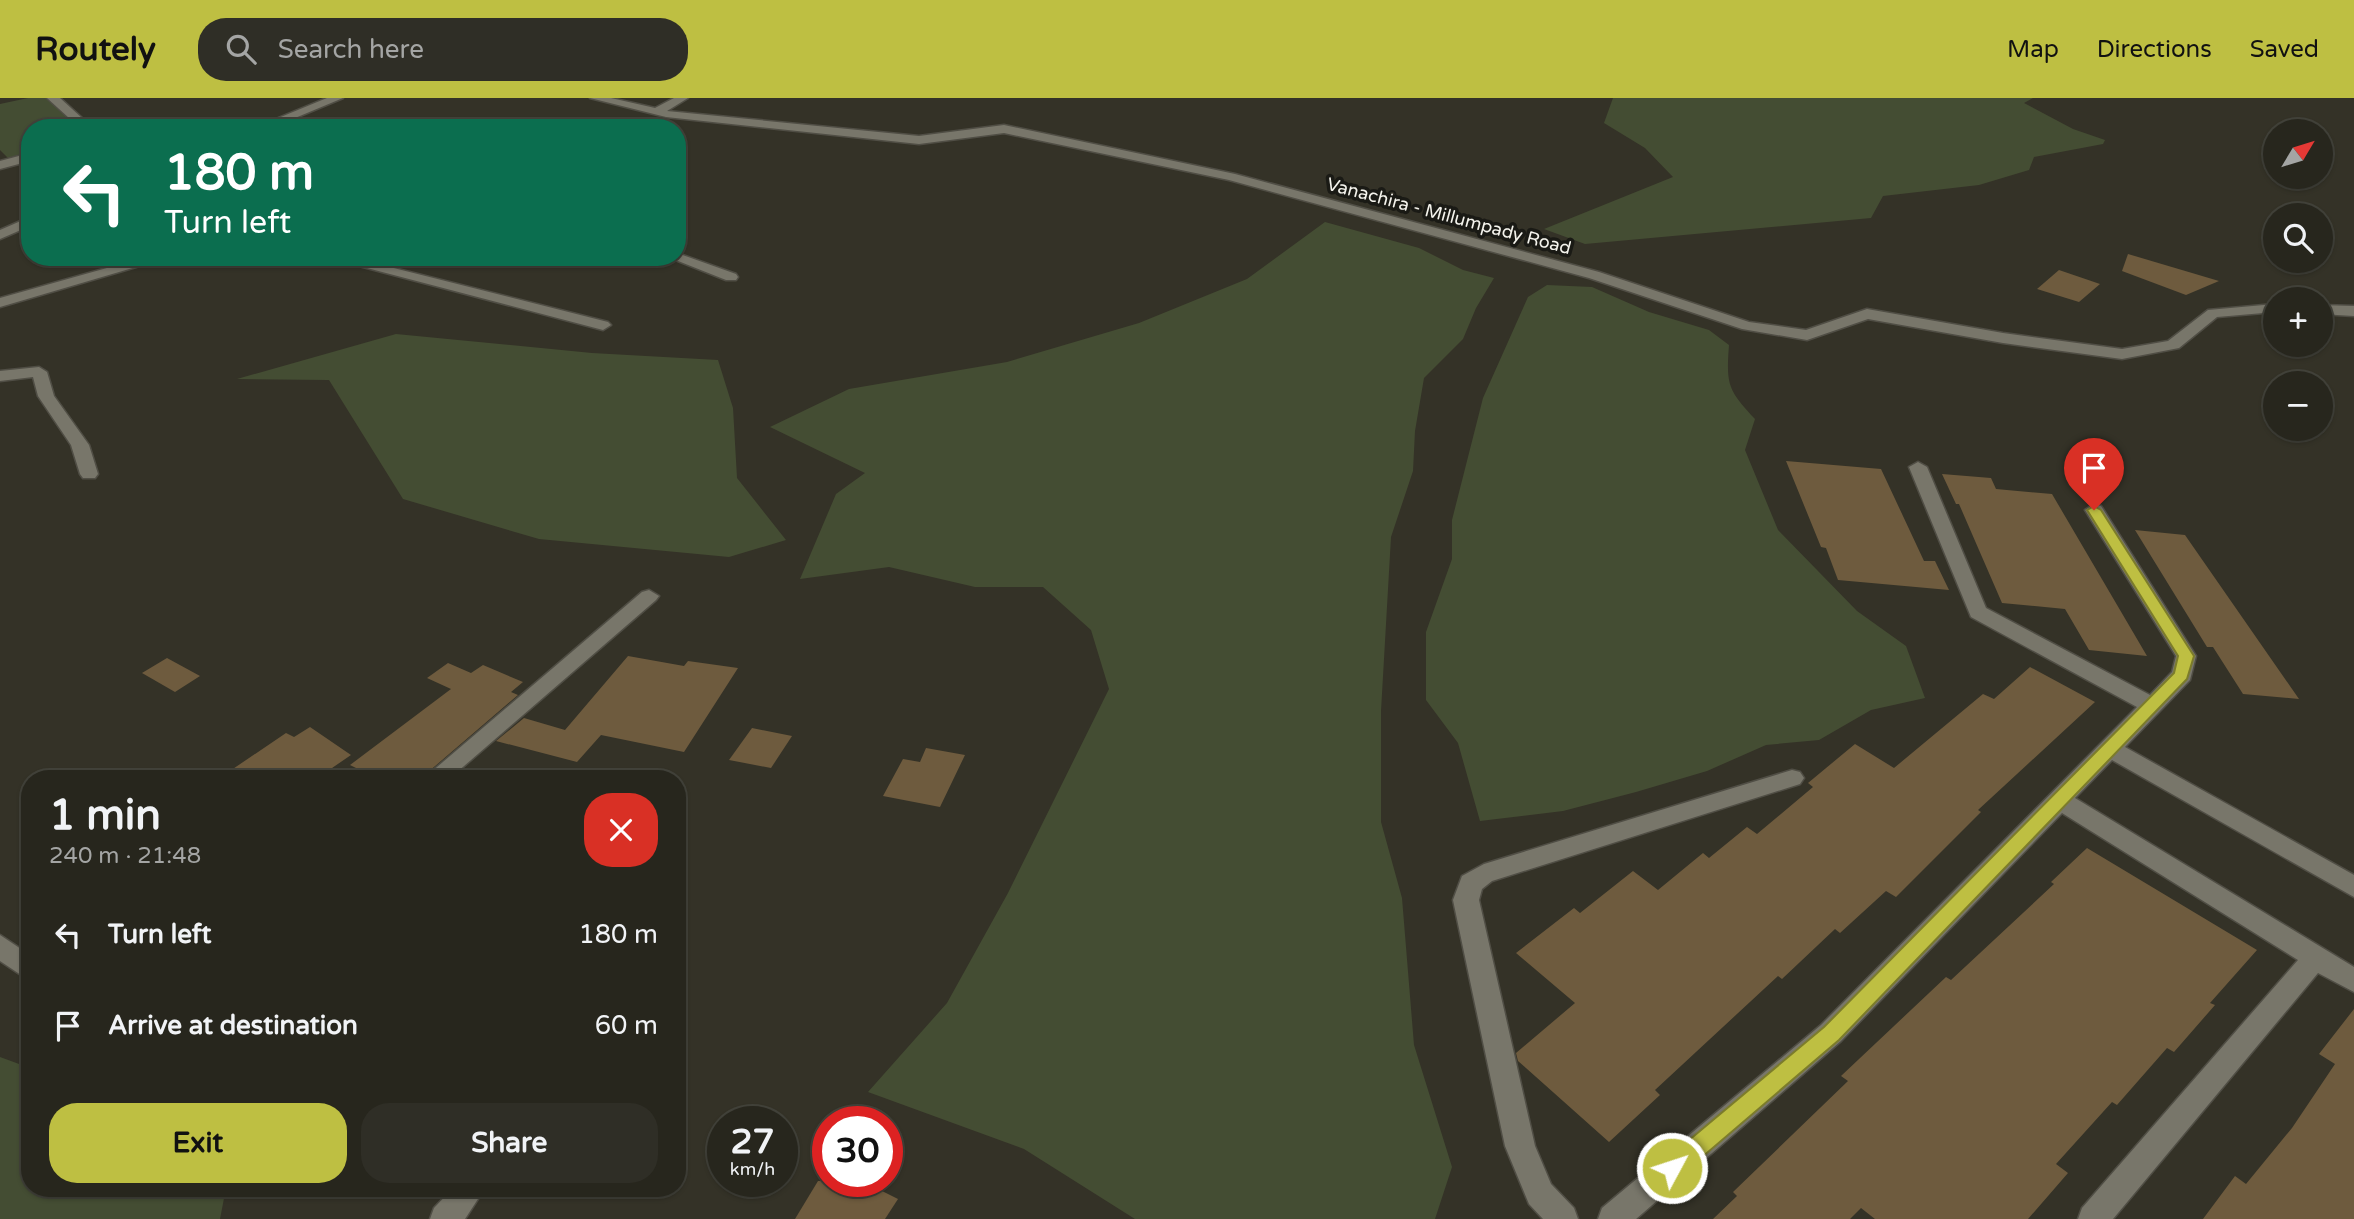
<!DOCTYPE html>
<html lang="en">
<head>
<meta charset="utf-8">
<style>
  :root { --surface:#27261d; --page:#2f2e26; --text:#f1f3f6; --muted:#a4a5a4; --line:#43433b; --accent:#bebf42 }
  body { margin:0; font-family:"Varela Round",sans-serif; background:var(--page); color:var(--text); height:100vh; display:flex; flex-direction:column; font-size:26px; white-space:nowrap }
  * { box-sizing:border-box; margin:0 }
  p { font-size:23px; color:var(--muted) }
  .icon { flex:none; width:38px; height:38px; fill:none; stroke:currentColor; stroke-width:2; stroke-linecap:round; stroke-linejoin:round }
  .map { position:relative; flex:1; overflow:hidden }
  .sheet { position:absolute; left:21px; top:672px; width:665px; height:427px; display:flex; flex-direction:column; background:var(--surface); border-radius:28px; box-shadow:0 2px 5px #0004,0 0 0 2px var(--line) }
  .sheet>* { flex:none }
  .hud { position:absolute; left:21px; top:21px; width:665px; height:147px; border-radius:28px; box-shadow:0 2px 5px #0004,0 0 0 2px var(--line); background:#0b6e4f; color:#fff; overflow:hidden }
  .needle { width:46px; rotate:52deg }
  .fabs { position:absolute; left:2263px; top:21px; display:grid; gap:14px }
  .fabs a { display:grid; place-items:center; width:70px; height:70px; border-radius:50%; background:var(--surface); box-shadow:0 2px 5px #0004,0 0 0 2px var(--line); font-size:35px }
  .speed { position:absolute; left:707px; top:1008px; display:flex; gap:14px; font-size:35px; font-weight:700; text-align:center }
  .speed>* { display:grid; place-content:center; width:91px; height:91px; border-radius:50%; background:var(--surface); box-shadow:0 2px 5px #0004,0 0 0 2px var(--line); line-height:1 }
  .speed small { font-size:18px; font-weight:400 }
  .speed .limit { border:10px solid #d22; background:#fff; color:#111 }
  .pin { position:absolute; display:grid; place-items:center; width:60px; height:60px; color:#fff; margin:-72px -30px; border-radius:50% 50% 50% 0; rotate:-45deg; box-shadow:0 0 7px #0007 }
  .pin .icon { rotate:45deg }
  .me { position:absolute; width:77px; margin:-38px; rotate:50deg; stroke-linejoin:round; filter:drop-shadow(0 0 5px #0008) }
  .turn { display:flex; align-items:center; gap:24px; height:147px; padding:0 28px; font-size:32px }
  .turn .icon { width:91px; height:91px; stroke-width:2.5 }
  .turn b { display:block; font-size:49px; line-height:60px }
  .round { display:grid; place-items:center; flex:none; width:74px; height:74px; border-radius:28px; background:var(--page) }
  .summary { display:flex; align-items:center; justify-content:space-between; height:119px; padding:0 28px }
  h1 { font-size:42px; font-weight:800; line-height:52px }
  .button { display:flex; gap:14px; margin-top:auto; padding:14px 28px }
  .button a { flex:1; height:80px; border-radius:28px; background:var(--accent); color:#111; font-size:28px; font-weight:800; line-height:80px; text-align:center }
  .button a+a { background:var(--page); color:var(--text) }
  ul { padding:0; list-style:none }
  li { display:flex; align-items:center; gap:21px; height:91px; padding:0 28px }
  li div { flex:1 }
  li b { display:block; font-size:26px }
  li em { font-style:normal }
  header { display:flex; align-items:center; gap:42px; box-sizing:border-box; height:98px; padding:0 35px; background:var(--accent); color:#111 }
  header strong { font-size:33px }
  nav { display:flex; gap:38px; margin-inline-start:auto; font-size:24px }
  .search { width:490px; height:63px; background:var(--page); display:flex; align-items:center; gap:18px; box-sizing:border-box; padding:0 24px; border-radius:28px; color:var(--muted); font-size:26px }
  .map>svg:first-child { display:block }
  .green { fill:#444d33 }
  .building { fill:#6e5b3e }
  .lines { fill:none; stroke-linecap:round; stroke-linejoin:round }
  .street-casing { stroke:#504e45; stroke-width:3 }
  .secondary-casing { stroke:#504e45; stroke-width:3 }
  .street { fill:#78766a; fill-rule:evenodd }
  .secondary { fill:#78766a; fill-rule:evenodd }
  .route { fill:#bebf42; stroke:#7c7c2b; stroke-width:2 }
  .labels { text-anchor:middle; stroke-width:7; stroke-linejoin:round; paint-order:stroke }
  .far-street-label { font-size:18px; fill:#f5f4ed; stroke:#1a1a15 }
</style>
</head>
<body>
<header>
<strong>Routely</strong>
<div class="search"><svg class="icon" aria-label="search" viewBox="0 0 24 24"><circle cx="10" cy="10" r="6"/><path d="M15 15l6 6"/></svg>Search here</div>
<nav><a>Map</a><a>Directions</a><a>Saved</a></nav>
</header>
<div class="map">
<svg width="2354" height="1121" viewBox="0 0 2354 1121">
  <rect width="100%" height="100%" fill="#343227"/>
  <!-- green -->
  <g class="green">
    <path d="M28,0h23l25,30h-46v23l-22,7 -8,-8v-46z"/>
    <path d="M1613,0h420l-9,5 49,26 32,11 -2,4 -69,13 -5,13 -50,15 -96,11 -12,22 -286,26 -41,-15 129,-52 -28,-29 -41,-25z"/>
    <path d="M1325,124l94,26 44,22 31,8 -18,30 -13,31 -39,39 -9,53 -2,40 -22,66 -10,174v111l21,76 12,147 38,122 -17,52h-300l-111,-70 -156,-57 79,-89 61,-110 101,-204 -18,-59 -48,-43h-68l-86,-20 -89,12 36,-85 29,-21 -95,-46 79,-38 158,-27 132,-39 108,-44z"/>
    <path d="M1547,187l45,2 57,25 60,18 20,15c-3,40 -1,45 26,74l-10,31 33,80 79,81 49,35 19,52 -54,12 -52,30 -53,5 -59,26 -71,21 -73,19 -83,10 -22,-78 -32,-43v-68l26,-73v-39l31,-122 45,-101z"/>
    <path d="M396,236l196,19 126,7 15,48 4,70 49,62 -57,17 -190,-18 -136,-40 -74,-119 -92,-1z"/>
    <path d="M0,959l30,11v120h196l-6,31h-220z"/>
  </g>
  <!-- building -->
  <g class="building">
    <path d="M2128,156l91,27 -33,14 -64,-24z"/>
    <path d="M2059,172l41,14 -21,18 -42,-13z"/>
    <path d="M1786,363l95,8 43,92h11l14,29 -111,-10 -12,-32 -5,-1z"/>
    <path d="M1942,376l49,4 5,11 56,5 95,162 -58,-6 -24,-41 -63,-6 -43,-99h-3z"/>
    <path d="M2135,432l50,5 114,164 -56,-5 -30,-47h-6z"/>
    <path d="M628,558l56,10 4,-5 50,7 -54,84 -83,-17 -24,27 -81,-21 28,-23 41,12z"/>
    <path d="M167,560l33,18 -25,16 -33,-19z"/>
    <path d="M448,565l23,10 12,-8 40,17 -12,10 7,3 -98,84h-42l-28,-14 101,-76 -24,-11z"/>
    <path d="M2030,569l65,35 -117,108 3,2 -85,85 -10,-6 -46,42 -5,-4 -53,50 -4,-3 -123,114 5,5 -51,47 -91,-81 -2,-8 59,-50 -59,-50 58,-45 6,5 53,-42 25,19 45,-37 6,5 38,-31 10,7 56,-47 -5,-4 47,-39 39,24 89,-74 11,5z"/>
    <path d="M310,629l41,28 -35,24h-98l68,-46 8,4z"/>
    <path d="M752,630l40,8 -21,32 -42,-8z"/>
    <path d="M926,650l39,7 -25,52 -57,-11 20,-37 17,3z"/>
    <path d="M2087,750l170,102 -47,53 5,2 -41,47 -7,-4 -50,57 -5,-3 -56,62 12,9 -40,46h-153l-14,-11 -11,11h-137l24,-23 -4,-4 115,-111 -7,-5 105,-99 5,3 103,-96 -3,-2z"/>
    <path d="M2354,911v210h-151l32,-43 11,8 46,-56 43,-64 -16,-10z"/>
    <path d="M818,1083h44l36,18 -13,20h-90z"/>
  </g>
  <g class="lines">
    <!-- street casing -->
    <g class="street-casing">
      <g id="street">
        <path d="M47,0h13l33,30h-13z"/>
        <path d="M590,0h21l44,10 19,-10h14l-21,13 252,25 85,-11 231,49 364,98 150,50 57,8 61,-21 136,24 119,16 46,-8 40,-31 67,-6v8l-58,5 -38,31 -57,11 -119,-16 -135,-24 -61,21 -65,-11 -153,-51 -360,-98 -225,-47 -85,11 -253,-27z"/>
        <path d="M30,55v8l-30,8v-8z"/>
        <path d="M677,155l59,21 2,3 -2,3h-10l-58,-23h9z"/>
        <path d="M146,159h24l-170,50v-9z"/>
        <path d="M325,159h25l258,65 3,3 -8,5z"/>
        <path d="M2320,207l34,1v10l-34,-2z"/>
        <path d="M39,269l8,5 7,24 35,49 9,29 -3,4h-12l-3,-4 -9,-29 -33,-49 -5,-19 -33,4v-10z"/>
        <path d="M1918,364l9,5 59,141 164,87 22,-23 4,-16 -91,-146 9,-6 7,2 95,150 -6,24 -65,67 229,128v22l-242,-137 -37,38 279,169v25l-36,-19 -205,246h-35l4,-11 216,-248 -236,-147 -221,228 -205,178h-38l4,-11 219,-183 316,-318 -166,-90 -62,-150z"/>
        <path d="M649,492l10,6 -3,4 -207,179h-26l219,-187z"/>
        <path d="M1792,672l8,2 4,6 -4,6 -308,97 -10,8 -3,11 56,246 16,38 23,24 4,11h-35l-14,-15 -24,-58 -52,-246 9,-24 22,-12z"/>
        <path d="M0,837l30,20v26l-30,-20z"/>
        <path d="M453,1090l21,1 4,10 -13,20h-35l4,-11z"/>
      </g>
    </g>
    <!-- secondary casing -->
    <g class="secondary-casing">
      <g id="secondary">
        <path d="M327,0h16l-72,30h-17z"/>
        <path d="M30,119v9l-30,13v-9z"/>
      </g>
    </g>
    <!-- street -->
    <use href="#street" class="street"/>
    <!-- secondary -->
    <use href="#secondary" class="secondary"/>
  </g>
  <!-- route -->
  <path class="route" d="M2094,408l7,4 93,146 -7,23 -348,361 -159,136 -8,3 -8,-3 -3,-8 3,-7 160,-134 350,-354 4,-17 -91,-146z"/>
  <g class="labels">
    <!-- far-street labels -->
    <g class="far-street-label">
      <text transform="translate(1449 118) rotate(15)" y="6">Vanachira - Millumpady Road</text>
    </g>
  </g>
</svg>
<div class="fabs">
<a><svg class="needle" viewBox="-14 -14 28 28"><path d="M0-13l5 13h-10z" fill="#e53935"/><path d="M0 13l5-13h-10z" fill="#a4a5a4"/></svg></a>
<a><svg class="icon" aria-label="search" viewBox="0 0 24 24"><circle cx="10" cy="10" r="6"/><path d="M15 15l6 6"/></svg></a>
<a>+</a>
<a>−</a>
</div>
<div class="speed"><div>27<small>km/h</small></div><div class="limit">30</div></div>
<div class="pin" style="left:2094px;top:412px;background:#d93025"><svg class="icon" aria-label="arrive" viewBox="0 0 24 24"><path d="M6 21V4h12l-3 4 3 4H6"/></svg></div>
<svg class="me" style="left:1672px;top:1070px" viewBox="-20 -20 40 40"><circle r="17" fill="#bebf42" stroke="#fff" stroke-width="3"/><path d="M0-11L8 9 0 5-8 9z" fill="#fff"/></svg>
<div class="hud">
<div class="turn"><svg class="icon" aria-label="left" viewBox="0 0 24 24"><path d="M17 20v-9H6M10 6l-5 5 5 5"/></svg><div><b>180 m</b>Turn left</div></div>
</div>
<section class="sheet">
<div class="summary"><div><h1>1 min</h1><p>240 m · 21:48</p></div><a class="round" style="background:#d93025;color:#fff"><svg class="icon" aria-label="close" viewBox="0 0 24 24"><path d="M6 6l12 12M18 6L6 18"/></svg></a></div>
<ul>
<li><svg class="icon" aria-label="left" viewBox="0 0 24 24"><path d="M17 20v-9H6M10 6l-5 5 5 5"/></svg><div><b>Turn left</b></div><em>180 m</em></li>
<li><svg class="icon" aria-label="arrive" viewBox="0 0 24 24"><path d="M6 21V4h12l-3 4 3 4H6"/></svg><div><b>Arrive at destination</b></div><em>60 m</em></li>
</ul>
<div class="button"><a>Exit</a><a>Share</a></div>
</section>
</div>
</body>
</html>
